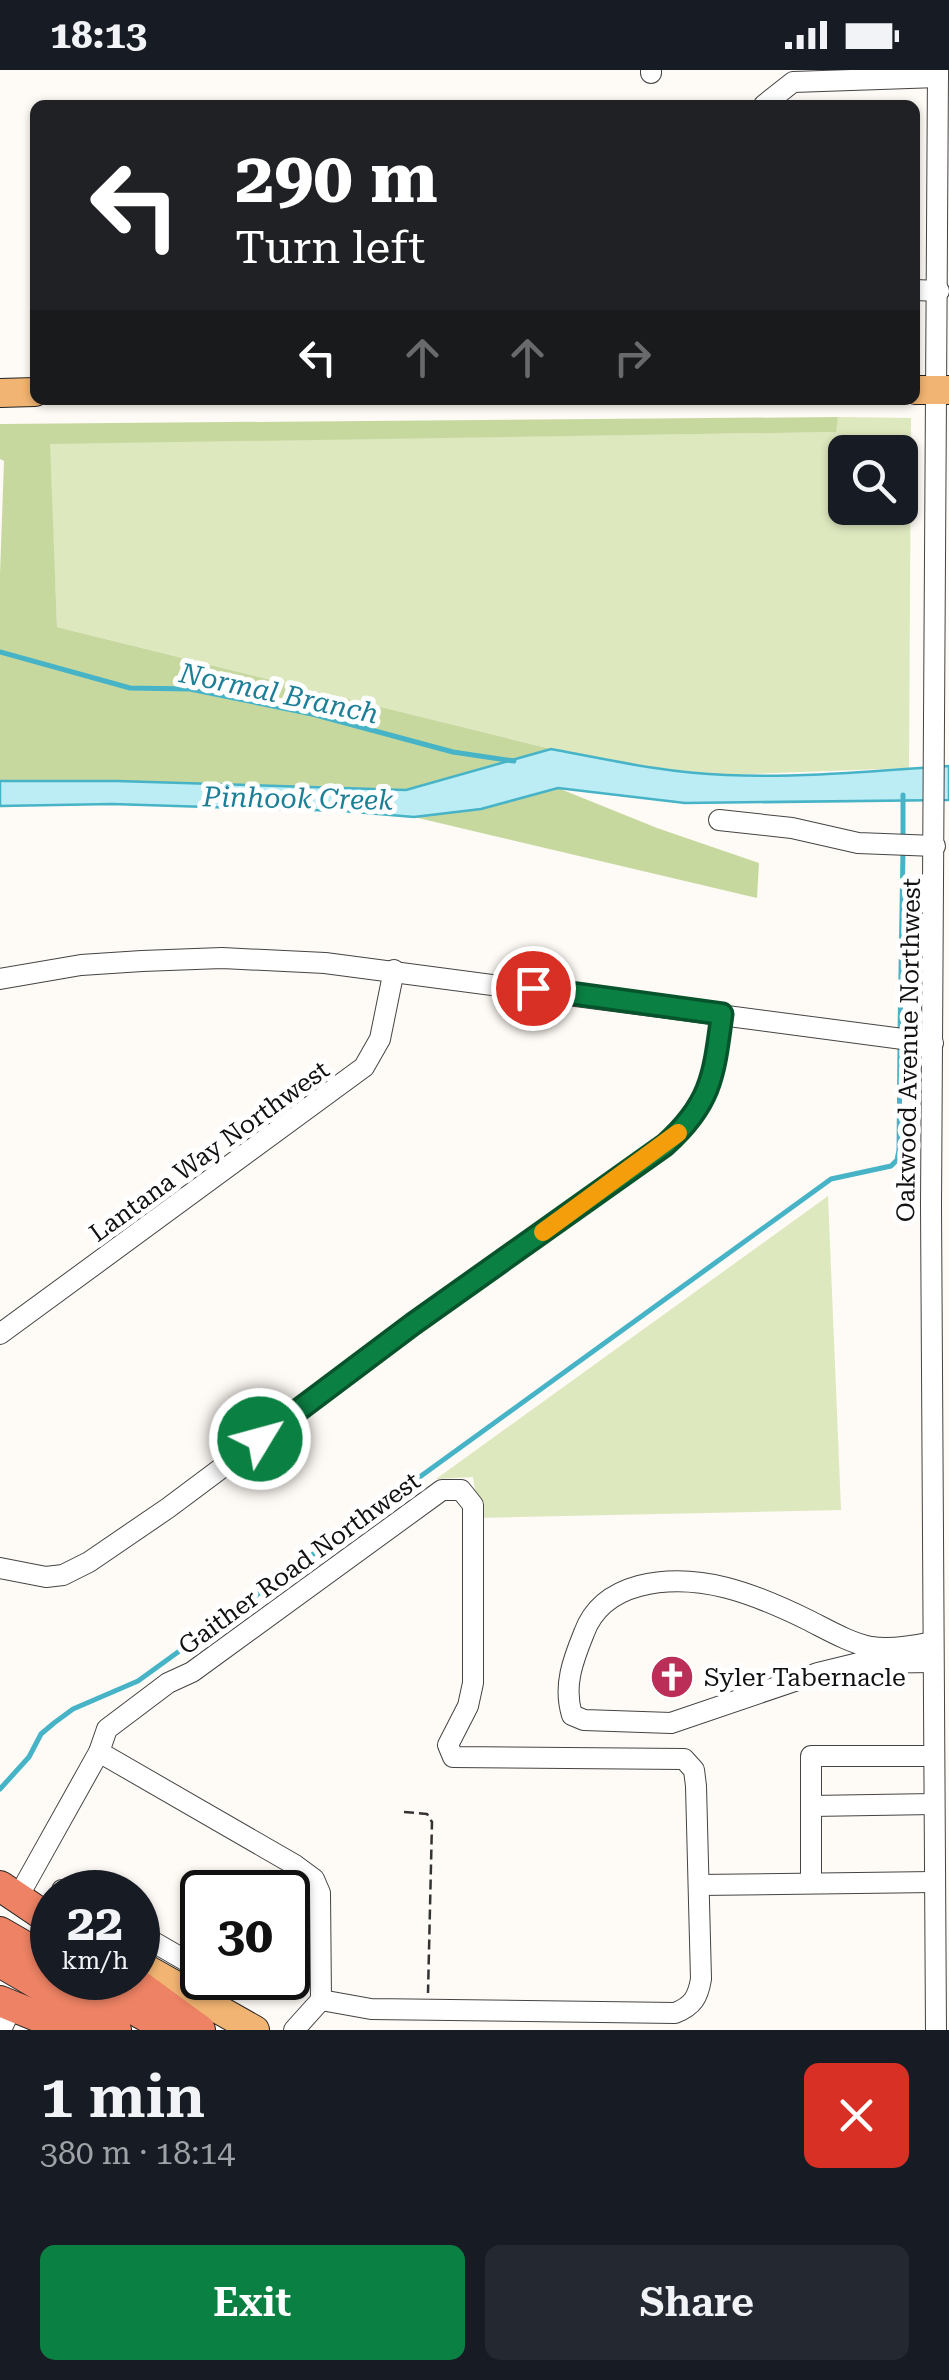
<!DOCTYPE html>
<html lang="en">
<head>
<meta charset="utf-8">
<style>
  :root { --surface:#171b24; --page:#242831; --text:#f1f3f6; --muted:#9ea1a6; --accent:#0b8043 }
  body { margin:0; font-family:"Roboto Serif",serif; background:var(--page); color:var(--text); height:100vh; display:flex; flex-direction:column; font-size:38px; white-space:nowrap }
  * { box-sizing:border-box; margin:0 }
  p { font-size:32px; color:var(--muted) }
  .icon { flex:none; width:55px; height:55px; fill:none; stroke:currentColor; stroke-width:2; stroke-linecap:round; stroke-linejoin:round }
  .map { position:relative; height:1960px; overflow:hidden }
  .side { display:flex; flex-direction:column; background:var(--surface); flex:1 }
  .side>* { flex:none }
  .guide { position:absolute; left:30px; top:30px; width:890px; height:305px; border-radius:15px; box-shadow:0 2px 8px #0004; background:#202124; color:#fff; overflow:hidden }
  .buttons { position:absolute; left:828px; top:365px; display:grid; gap:20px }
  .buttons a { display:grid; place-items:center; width:90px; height:90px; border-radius:15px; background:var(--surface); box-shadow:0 2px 8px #0004; font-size:50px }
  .speed { position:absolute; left:30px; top:1800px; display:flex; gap:20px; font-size:50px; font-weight:700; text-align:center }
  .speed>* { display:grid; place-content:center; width:130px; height:130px; border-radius:50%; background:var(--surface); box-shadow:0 2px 8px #0004; line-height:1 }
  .speed small { font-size:25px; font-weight:400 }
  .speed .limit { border:5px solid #111; border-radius:15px; background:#fff; color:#111 }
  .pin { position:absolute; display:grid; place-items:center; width:85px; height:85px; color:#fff; margin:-42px; border:5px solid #fff; border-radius:50%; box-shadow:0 2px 10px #0007 }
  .me { position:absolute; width:110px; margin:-55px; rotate:53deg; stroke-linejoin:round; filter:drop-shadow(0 0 8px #0008) }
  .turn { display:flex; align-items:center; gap:35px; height:210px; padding:0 40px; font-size:45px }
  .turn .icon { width:130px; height:130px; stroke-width:2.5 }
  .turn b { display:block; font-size:70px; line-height:85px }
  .lanes { display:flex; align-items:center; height:95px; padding:0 40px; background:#0003; justify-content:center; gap:50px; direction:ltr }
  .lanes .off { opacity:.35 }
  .round { display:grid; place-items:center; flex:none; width:105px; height:105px; border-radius:15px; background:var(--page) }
  .headline { display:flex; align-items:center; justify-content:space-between; height:170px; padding:0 40px }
  h1 { font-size:60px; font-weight:600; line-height:75px }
  .cta { display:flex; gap:20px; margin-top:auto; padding:20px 40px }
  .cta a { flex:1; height:115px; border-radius:15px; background:var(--accent); color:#fff; font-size:40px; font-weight:600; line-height:115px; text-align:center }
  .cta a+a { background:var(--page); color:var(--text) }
  .status { display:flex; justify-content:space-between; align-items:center; height:70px; padding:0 50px; background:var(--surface); direction:ltr }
  .status svg { height:28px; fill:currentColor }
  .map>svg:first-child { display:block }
  .green { fill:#dee8bf; fill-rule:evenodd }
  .forest { fill:#c7d89f }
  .water { fill:#bcecf4; stroke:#46b3c7; stroke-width:2.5 }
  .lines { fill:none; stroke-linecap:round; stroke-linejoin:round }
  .stream { stroke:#46b3c7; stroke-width:5 }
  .minor-casing { stroke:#444; stroke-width:22 }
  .major-casing { stroke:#222; stroke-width:30 }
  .highway-casing { stroke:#222; stroke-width:32 }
  .path { stroke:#333; stroke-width:2.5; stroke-dasharray:10 5; stroke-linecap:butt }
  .minor { stroke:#fff; stroke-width:20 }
  .major { stroke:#f1b472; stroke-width:28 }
  .highway { stroke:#ed8264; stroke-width:30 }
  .route-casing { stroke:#07532c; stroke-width:25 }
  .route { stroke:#0b8043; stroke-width:18 }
  .slow { stroke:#f59e0b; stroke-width:18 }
  .labels { text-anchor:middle; stroke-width:10; stroke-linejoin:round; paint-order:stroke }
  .street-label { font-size:25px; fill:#111; stroke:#fff }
  .poi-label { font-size:25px; fill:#111; stroke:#fff; text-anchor:start }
  .water-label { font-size:28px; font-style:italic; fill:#1d7f97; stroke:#fff }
</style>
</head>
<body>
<div class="status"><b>18:13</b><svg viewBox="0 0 49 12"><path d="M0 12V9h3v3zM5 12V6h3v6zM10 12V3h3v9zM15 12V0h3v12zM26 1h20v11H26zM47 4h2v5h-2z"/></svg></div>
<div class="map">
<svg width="949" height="1960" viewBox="0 0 949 1960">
  <rect width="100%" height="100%" fill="#fefaf5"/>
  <!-- green -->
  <g class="green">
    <path d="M838,347l73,1 -2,350 -184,7 -94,-10 -80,-16 -494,-122 -8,-184 786,-11zM845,382h55v56h-55z"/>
    <path d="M828,1126l13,314 -362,8 -6,-41 -37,2z"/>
  </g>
  <!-- forest -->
  <g class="forest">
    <path d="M838,347l-2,15 -786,12 7,183 494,122 -145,41 -289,-9h-117v-207l4,-113 -4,-2v-35z"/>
    <path d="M558,718l99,40 102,35 -2,35 -343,-81 67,-8z"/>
  </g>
  <!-- water -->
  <path class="water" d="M551,679c58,11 116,24 175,26 74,3 149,-4 223,-9v34l-264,3 -127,-15 -77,21 -67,8 -72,-6 -230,-7 -112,2v-25h117l289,9z"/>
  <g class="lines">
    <!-- stream -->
    <g class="stream">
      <path d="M0,582l130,36 60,1 122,25 141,38 61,9"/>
      <path d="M903,769v-44"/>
      <path d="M900,964l3,-184"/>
      <path d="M0,1719l29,-32 12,-23 13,-11 19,-14 65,-28 693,-502 60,-13 6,-6 2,-10 1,-105"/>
    </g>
    <!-- minor casing -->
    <g class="minor-casing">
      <g id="minor">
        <path d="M651,0v3"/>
        <path d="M764,35l29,-23 145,-5"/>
        <path d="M915,220l24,1"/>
        <path d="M719,750l73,8 66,15 77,3"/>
        <path d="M0,909l81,-14 61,-4 80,-3 103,5 608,80"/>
        <path d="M0,1264l364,-267 16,-28 14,-69"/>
        <path d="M0,1498l46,9 17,-2 26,-13 79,-54 245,-183 252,-180c47,-42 49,-71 57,-131"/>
        <path d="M933,1572c-19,4 -42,8 -62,5 -21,-4 -43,-17 -63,-27 -53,-26 -110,-49 -169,-34 -26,7 -46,22 -55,47 -11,27 -21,53 -12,82l12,5 87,3 147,-50 41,-10 74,-1"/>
        <path d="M99,1682l196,113 19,14 6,14 1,107"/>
        <path d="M811,1736l123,-2"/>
        <path d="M811,1813v-127h123"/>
        <path d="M699,1815l235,-3"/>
        <path d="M62,1820l4,2"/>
        <path d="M18,1827l81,-145 8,-23 61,-46 24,-11 250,-182h19l12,15v178l-5,23 -20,39 5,12 231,2 10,11 2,16 5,193c-3,18 -8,27 -26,34l-304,-4 -50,-9"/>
        <path d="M138,1863l64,37"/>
        <path d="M1,1960l10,-22"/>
        <path d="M294,1960l27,-30"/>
        <path d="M936,1960l-5,-824 7,-1136"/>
      </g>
    </g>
    <!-- major casing -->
    <g class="major-casing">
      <g id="major">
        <path d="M915,320h34"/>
        <path d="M0,323l35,-1"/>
        <path d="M138,1894l117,66"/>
      </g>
    </g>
    <!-- highway casing -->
    <g class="highway-casing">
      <g id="highway">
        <path d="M0,1816l52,35"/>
        <path d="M0,1862l52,30"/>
        <path d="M0,1892l116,68"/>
        <path d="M79,1908l91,52"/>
        <path d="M129,1908l71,52"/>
        <path d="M0,1931l71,29"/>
      </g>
    </g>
    <!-- path -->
    <path class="path" d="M404,1742l23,2 5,8 -4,171"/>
    <!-- minor -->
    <use href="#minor" class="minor"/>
    <!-- major -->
    <use href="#major" class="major"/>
    <!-- highway -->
    <use href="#highway" class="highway"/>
  </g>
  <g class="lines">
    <!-- route casing -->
    <g class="route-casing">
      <path id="route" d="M260,1369l153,-115 252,-179c47,-42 49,-71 57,-131l-189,-26"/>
    </g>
    <!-- route -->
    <use href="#route" class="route"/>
    <!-- slow -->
    <path class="slow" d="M543,1162l135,-99"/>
  </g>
  <!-- icons -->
  <defs>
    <g id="church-disc" transform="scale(2.25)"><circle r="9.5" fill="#bb2e57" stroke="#fff"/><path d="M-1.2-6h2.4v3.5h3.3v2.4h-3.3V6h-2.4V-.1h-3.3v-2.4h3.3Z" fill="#fff"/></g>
  </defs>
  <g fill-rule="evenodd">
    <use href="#church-disc" x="672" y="1607"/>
  </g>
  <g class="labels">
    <!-- street labels -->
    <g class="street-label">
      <text transform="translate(908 980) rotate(-89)" y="9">Oakwood Avenue Northwest</text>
      <text transform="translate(209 1081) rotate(-36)" y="9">Lantana Way Northwest</text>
      <text transform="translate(299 1493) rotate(-36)" y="9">Gaither Road Northwest</text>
    </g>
    <!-- poi labels -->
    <g class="poi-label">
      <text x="704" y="1616">Syler Tabernacle</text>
    </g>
    <!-- water labels -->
    <g class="water-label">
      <text transform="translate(279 623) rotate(12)" y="10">Normal Branch</text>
      <text transform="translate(298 728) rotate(1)" y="10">Pinhook Creek</text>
    </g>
  </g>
</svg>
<div class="buttons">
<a><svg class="icon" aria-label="search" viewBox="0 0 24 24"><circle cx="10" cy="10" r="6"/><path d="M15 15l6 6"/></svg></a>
</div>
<div class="speed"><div>22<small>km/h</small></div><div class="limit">30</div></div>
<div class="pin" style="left:533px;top:918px;background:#d93025"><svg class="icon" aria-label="arrive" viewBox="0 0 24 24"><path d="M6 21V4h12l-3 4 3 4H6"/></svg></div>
<svg class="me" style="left:260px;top:1369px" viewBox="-20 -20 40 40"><circle r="17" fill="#0b8043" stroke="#fff" stroke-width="3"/><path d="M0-11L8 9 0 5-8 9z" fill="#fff"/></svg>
<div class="guide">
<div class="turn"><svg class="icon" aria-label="left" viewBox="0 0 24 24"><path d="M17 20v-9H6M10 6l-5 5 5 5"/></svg><div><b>290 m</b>Turn left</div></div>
<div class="lanes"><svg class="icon" aria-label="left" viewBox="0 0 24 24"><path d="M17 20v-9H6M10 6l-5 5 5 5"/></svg><svg class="icon off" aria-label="ahead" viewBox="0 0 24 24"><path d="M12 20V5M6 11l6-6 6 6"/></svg><svg class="icon off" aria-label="ahead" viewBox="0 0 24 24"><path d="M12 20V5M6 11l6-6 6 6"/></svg><svg class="icon off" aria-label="right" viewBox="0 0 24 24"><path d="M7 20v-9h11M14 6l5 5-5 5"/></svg></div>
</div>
</div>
<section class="side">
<div class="headline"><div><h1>1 min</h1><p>380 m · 18:14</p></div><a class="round" style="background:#d93025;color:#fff"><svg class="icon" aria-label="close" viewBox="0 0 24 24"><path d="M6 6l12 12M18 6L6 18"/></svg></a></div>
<div class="cta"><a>Exit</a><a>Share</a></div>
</section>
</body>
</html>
